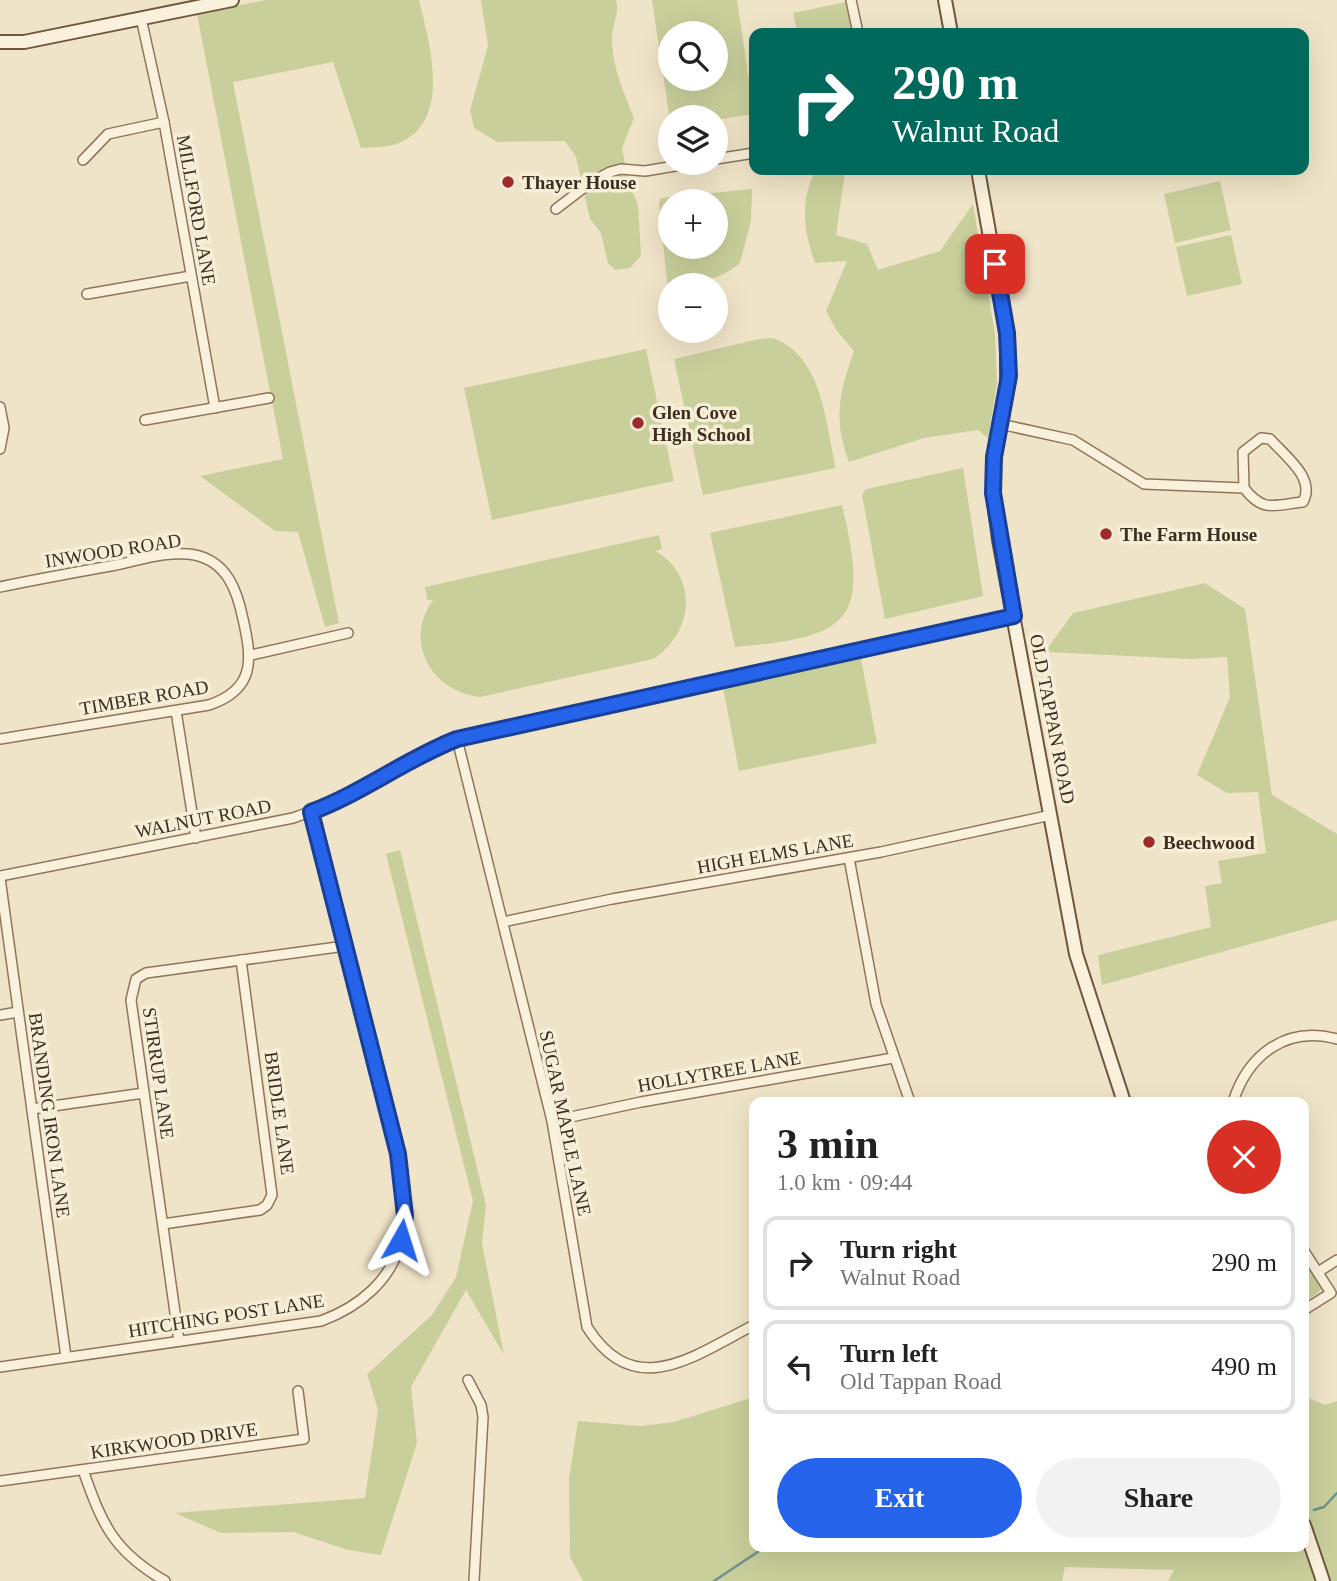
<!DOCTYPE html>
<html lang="en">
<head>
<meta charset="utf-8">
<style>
  :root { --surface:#fff; --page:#f2f2f2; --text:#222; --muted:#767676; --line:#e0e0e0; --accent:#2563eb }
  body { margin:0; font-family:"Times New Roman",serif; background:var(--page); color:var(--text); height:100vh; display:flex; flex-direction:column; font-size:26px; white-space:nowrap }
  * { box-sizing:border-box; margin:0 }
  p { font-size:23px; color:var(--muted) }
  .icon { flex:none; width:38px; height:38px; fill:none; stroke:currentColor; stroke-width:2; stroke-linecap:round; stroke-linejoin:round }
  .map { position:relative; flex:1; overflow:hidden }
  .sheet { position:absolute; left:749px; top:1097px; width:560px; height:455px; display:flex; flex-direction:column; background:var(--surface); border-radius:14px; box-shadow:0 7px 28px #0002 }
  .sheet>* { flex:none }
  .top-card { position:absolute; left:749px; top:28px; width:560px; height:147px; border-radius:14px; box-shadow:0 7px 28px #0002; background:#00695c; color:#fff; overflow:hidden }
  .buttons { position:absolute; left:658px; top:21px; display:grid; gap:14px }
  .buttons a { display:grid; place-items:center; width:70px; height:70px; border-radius:50%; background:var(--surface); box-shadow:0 7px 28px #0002; font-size:35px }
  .pin { position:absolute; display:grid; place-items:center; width:60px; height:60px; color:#fff; margin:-30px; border-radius:14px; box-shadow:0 4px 10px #0006 }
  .me { position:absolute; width:77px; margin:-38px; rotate:6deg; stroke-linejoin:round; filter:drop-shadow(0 0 5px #0008) }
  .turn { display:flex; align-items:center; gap:24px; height:147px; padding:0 28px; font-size:32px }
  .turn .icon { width:91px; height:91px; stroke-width:2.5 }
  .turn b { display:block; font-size:49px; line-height:60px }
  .round { display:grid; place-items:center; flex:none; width:74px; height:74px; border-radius:37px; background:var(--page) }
  .head { display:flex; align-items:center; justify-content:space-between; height:119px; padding:0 28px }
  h1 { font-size:42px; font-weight:700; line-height:52px }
  .action { display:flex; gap:14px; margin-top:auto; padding:14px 28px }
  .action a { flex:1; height:80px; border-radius:42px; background:var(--accent); color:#fff; font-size:28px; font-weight:700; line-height:80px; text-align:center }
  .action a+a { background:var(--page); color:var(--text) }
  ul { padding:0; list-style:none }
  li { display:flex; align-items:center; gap:21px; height:94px; margin:0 14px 10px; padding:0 14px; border:4px solid var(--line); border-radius:14px }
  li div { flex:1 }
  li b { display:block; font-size:26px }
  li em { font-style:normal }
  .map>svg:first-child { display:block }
  .green { fill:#c9cf9b; fill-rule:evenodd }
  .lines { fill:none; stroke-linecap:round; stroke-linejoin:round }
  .stream { stroke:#6f938a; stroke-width:2.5 }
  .street-casing { stroke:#8d765c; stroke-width:12 }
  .secondary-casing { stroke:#6f573f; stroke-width:16 }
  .street { stroke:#faf1dc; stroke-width:9 }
  .secondary { stroke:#faf1dc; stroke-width:12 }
  .route-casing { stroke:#184099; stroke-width:18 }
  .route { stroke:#2563eb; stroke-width:12 }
  .poi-dot { fill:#9e2a2b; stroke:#f7eed8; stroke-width:2.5 }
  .labels { text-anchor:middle; stroke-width:7; stroke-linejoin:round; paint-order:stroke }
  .poi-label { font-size:19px; font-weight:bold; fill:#3d2e20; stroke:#f7eed8; text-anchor:start }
  .street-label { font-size:19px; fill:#3d2e20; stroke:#f7eed8 }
</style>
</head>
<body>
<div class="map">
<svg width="1337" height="1581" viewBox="0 0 1337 1581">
  <rect width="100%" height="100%" fill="#f0e4c8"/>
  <!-- green -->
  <g class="green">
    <path d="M266,0h153c10,42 34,120 -20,143 -11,5 -26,4 -38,5l-28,-86 -100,20 106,541 -14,4 -27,-95 -23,-1 -75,-55 83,-17 -86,-445z"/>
    <path d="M481,0h135c4,13 -4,25 -4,38 0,29 12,54 22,80l-12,30 7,37 9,19 3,52 -11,12 -15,2 -7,-7 -7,-30 -11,-14 -14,-62 -11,-16 -68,1 -23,-14 -4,-18 18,-64z"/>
    <path d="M652,0h85l17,114 -38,6 -46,-3v3zM670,33h46v46h-46z"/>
    <path d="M846,2l6,31h-55l-4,-20z"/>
    <path d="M815,170h39l-9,2 -9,63 31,9 11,26 62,-19 33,-47 22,130 2,50 -9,54 -10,-8 -54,8 -75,24c-16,-43 -10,-68 5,-111l-17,-20 -11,-20 21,-50 -32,2c-12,-35 -15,-58 0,-93z"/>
    <path d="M1220,181l11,49 -56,13 -11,-49z"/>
    <path d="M752,189l-1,32 -11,42c-18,16 -46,22 -70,22l-2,7 -9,-89 2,-5zM670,201h46v46h-46z"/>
    <path d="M1231,235l11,49 -55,12 -11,-49z"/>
    <path d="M773,338c50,19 52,83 63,130l-133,27 -29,-136 85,-20z"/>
    <path d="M646,349l28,132 -182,39 -28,-132z"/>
    <path d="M963,468l20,128 -98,23 -23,-124 4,-6z"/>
    <path d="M842,505c28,116 9,132 -107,142l-25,-114z"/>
    <path d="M659,535l3,14 -7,2c45,25 38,83 -2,108l-173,38c-49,-5 -77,-56 -47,-97h-6l-2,-13z"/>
    <path d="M1205,583l40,26 27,186 65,39v86l-235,65 -4,-30 113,-28 -6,-41 17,-3 -4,-22 48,-8 -8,-61 -31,1 -30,-18 33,-78 -3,-40 -36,2 -146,-7 28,-39z"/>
    <path d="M861,659l16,84 -138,28 -16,-84z"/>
    <path d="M400,850l86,355 -4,39 22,111 -38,-65 -55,97 6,56 -36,112 -33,-5 -55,-18 -72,1 -46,-20 190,-15 13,-88 -11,-36 65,-59 24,-38 17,-76 -87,-347z"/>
    <path d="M1304,1259l18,30 -16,13h-2z"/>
    <path d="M1304,1396l21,9 12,-4v180h-169l6,-11 -109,-3 -3,14h-479l-13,-24 -1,-79 9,-57 62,5 34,-4 80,-25v150h550z"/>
  </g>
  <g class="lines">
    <!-- stream -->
    <g class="stream">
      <path d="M1314,1510l10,-3 13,-14"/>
      <path d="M782,1547h18"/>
      <path d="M714,1581l51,-34"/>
    </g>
    <!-- street casing -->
    <g class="street-casing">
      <g id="street">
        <path d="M851,0l7,33"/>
        <path d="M141,18l23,104 51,286"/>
        <path d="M716,159l38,-6"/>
        <path d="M83,160l25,-26 56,-12"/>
        <path d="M556,209l34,-26 20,-11 11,-3 24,2 48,-8"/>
        <path d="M87,294l104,-18"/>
        <path d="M0,407l4,21 -4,21"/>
        <path d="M145,420l124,-22"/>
        <path d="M1000,424l73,16 71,44 100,4c19,25 30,17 59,14 13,-24 -18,-46 -33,-63l-9,-1 -18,14 1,36"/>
        <path d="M0,587c38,-8 77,-15 116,-22 24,-5 54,-15 79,-10 32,7 42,35 48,64 9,40 13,70 -34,86l-209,34"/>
        <path d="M251,655l97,-22"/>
        <path d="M176,711l20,127"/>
        <path d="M457,739l95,382 35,206c48,76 108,28 167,-2"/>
        <path d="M849,858l27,146 34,98"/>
        <path d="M0,876l293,-58c64,-22 116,-65 182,-83l539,-119"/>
        <path d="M0,878l66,479"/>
        <path d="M503,922l109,-23 269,-47 170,-37"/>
        <path d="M0,1015l18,-3"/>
        <path d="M1233,1102c15,-47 53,-77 104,-63"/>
        <path d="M32,1109l112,-16"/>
        <path d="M552,1121l89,-19 252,-44"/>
        <path d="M163,1224l97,-14 7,-5 5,-10 -31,-235"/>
        <path d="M1304,1251l27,42 -27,17"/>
        <path d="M1318,1272l19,-12"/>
        <path d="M179,1341l-48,-341 5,-21 10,-6 199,-27"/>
        <path d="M0,1367l321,-46c38,-14 72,-41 81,-84 12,-59 -15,-125 -30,-182 -20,-81 -41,-162 -61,-243"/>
        <path d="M468,1380l13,25 2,12 -9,164"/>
        <path d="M83,1470c19,54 30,81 82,111"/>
        <path d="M0,1481l304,-42 -6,-48"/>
      </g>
    </g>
    <!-- secondary casing -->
    <g class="secondary-casing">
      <g id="secondary">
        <path d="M945,0l6,33"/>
        <path d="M0,42h24l208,-42"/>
        <path d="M978,170l29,163v56l-13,68 -1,36 6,47 77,414 48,148"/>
        <path d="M1304,1525l19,56"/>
      </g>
    </g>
    <!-- street -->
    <use href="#street" class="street"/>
    <!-- secondary -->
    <use href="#secondary" class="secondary"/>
  </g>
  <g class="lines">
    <!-- route casing -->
    <g class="route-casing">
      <path id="route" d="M401,1240l4,-24 -7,-62 -87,-342c51,-19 95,-53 146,-73l557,-123 -21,-123 1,-36 15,-81 -2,-43 -12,-69"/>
    </g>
    <!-- route -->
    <use href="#route" class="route"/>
  </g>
  <!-- markers -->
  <g class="poi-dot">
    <circle cx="508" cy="182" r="7"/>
    <circle cx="638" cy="423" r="7"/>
    <circle cx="1106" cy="534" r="7"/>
    <circle cx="1149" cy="842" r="7"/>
  </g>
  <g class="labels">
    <!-- poi labels -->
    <g class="poi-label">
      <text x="522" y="189">Thayer House</text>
      <text x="652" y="419">Glen Cove<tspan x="652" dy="22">High School</tspan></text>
      <text x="1120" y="541">The Farm House</text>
      <text x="1163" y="849">Beechwood</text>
    </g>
    <!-- street labels -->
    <g class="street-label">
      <text transform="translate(197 210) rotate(80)" y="7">MILLFORD LANE</text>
      <text transform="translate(113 550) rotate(-9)" y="7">INWOOD ROAD</text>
      <text transform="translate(144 697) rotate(-10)" y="7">TIMBER ROAD</text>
      <text transform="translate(1053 719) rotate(79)" y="7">OLD TAPPAN ROAD</text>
      <text transform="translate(203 818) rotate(-11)" y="7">WALNUT ROAD</text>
      <text transform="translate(775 853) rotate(-10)" y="7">HIGH ELMS LANE</text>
      <text transform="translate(719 1071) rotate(-10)" y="7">HOLLYTREE LANE</text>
      <text transform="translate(159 1073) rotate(82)" y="7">STIRRUP LANE</text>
      <text transform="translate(280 1113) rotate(82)" y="7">BRIDLE LANE</text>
      <text transform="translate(50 1115) rotate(82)" y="7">BRANDING IRON LANE</text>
      <text transform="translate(566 1123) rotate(78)" y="7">SUGAR MAPLE LANE</text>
      <text transform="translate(226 1315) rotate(-9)" y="7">HITCHING POST LANE</text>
      <text transform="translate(174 1440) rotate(-8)" y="7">KIRKWOOD DRIVE</text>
    </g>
  </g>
</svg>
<div class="buttons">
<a><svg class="icon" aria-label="search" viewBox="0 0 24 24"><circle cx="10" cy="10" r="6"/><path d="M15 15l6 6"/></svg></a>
<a><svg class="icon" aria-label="layers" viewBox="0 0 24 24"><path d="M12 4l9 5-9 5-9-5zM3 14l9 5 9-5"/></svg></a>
<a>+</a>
<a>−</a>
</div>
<div class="pin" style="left:995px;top:264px;background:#d93025"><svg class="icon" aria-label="arrive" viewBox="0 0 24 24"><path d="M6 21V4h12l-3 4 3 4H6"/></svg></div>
<svg class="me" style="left:401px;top:1240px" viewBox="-20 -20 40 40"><path d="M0-17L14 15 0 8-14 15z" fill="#2563eb" stroke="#fff" stroke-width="4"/></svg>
<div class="top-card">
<div class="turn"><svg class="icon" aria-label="right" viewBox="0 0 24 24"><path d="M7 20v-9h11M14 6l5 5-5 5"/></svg><div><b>290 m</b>Walnut Road</div></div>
</div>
<section class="sheet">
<div class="head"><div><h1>3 min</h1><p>1.0 km · 09:44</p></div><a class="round" style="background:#d93025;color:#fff"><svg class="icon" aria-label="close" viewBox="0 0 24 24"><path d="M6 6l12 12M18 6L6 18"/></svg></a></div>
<ul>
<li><svg class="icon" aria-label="right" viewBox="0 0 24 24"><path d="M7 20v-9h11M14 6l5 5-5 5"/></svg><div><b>Turn right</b><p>Walnut Road</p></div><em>290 m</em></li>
<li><svg class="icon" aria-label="left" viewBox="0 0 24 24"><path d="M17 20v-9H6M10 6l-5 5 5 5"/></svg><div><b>Turn left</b><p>Old Tappan Road</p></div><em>490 m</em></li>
</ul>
<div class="action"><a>Exit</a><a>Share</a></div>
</section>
</div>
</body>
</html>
